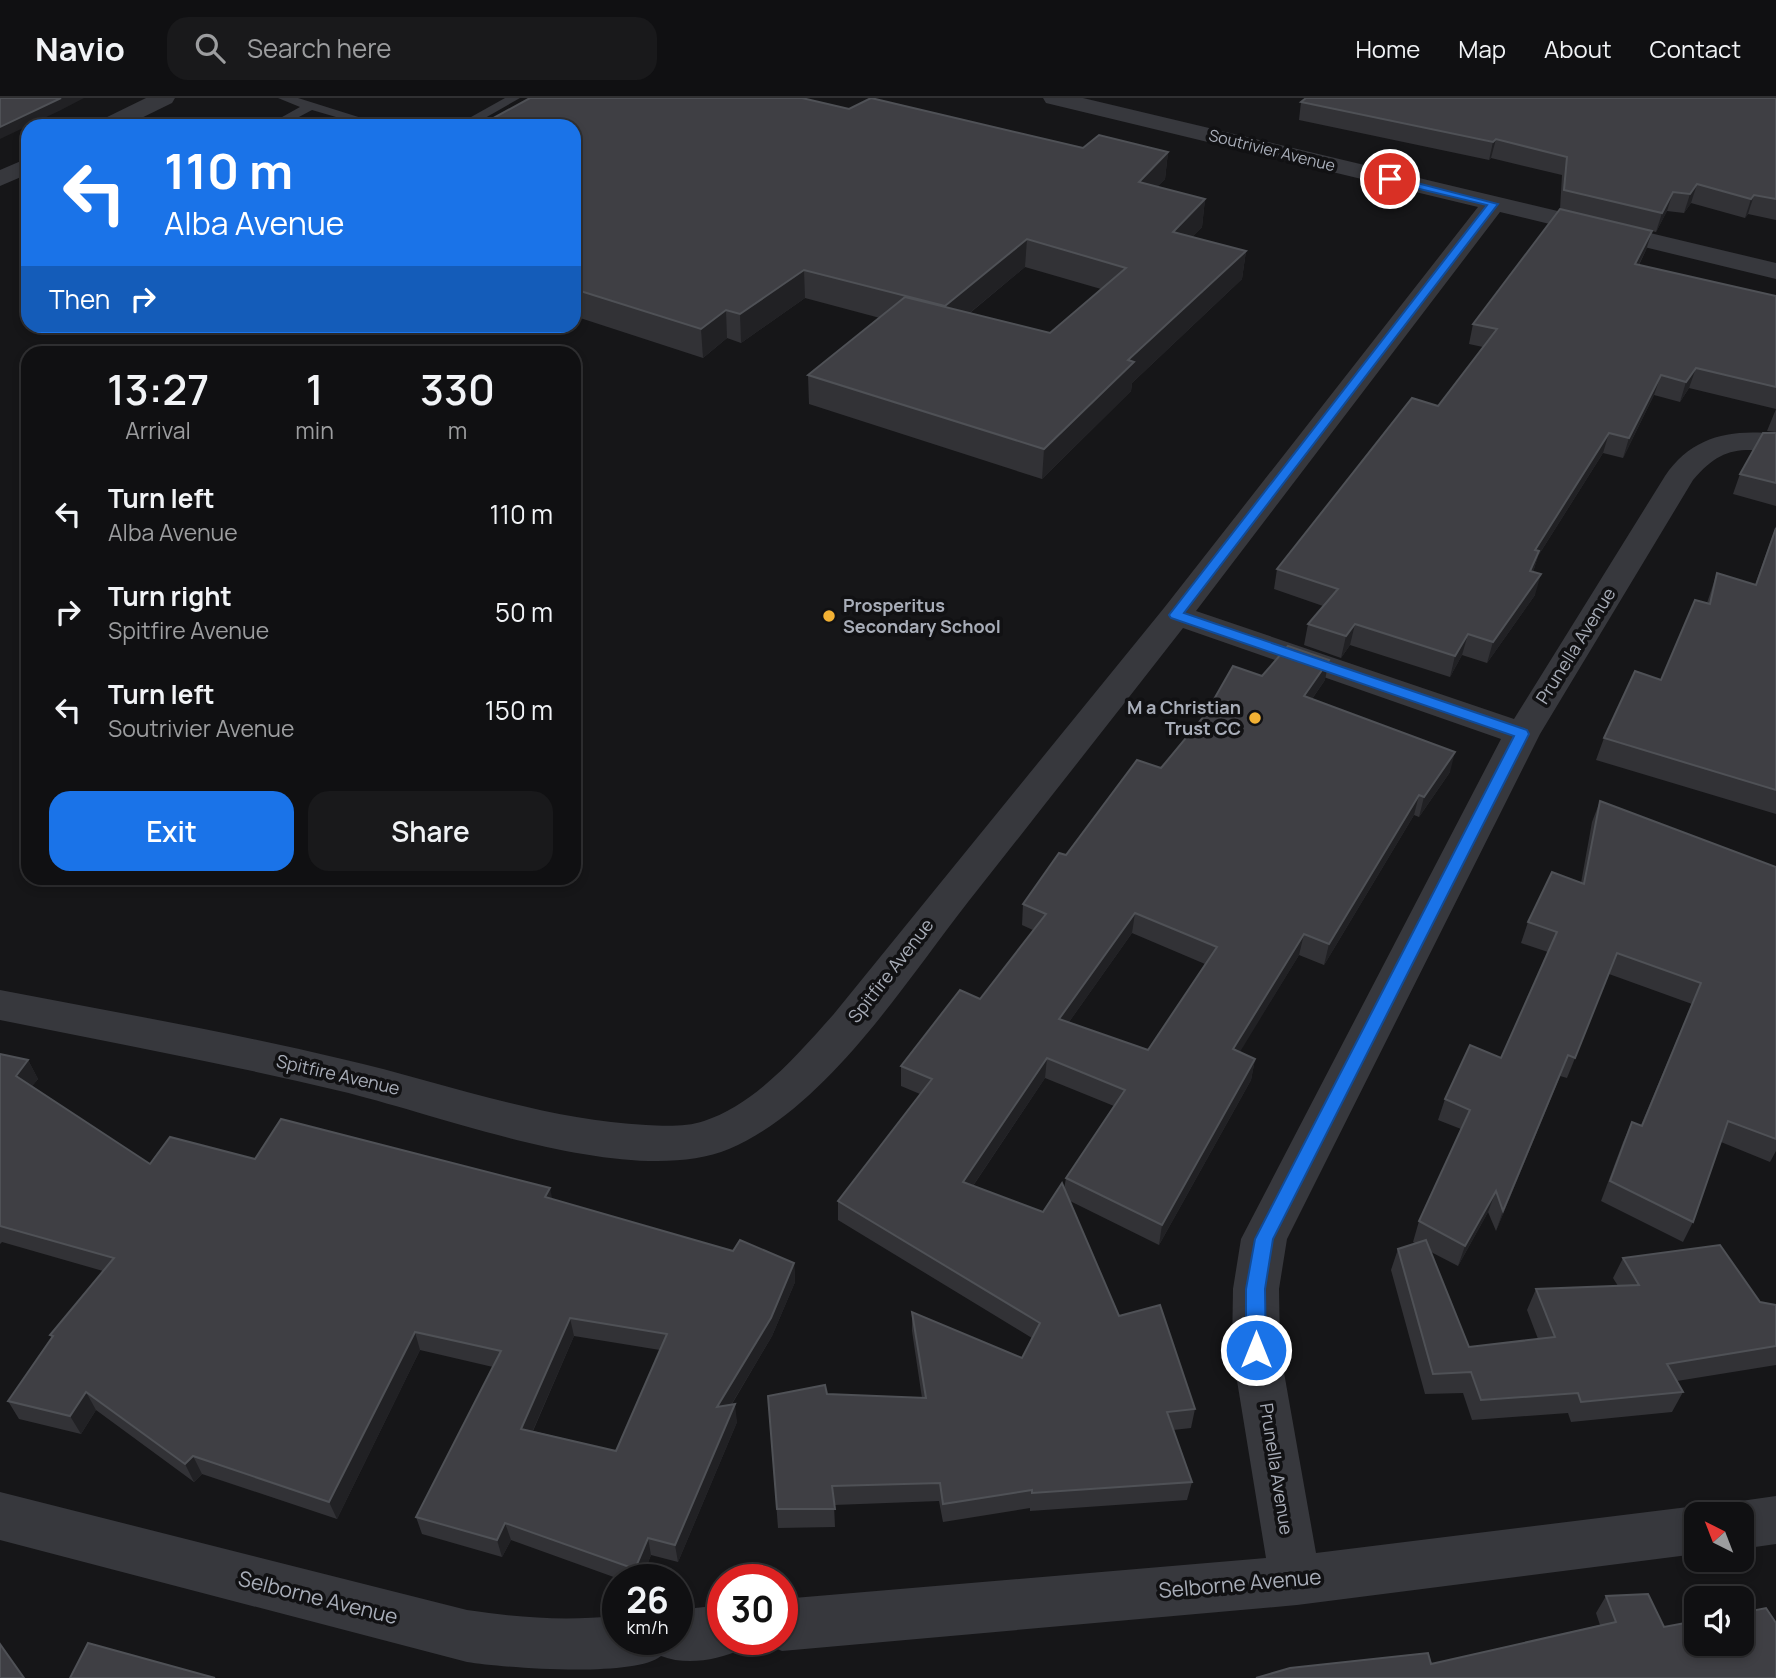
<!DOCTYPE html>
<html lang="en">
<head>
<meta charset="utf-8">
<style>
  :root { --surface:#101012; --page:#19191b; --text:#f1f3f6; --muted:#9c9d9f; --line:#303032; --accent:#1a73e8 }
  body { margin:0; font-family:Manrope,sans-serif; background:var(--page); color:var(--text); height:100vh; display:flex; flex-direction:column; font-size:26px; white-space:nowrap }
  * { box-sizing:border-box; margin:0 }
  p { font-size:23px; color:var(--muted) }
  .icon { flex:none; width:38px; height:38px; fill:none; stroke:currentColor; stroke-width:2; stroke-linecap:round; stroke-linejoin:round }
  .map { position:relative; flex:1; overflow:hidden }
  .details { position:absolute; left:21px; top:248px; width:560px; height:539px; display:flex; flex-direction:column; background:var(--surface); border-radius:21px; box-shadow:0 4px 10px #0003,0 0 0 2px var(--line) }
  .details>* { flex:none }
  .hud { position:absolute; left:21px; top:21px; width:560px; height:214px; border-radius:21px; box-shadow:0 4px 10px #0003,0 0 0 2px var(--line); background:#1a73e8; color:#fff; overflow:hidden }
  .needle { width:46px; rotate:318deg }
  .tools { position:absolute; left:1684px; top:1404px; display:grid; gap:14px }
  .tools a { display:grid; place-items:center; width:70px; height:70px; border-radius:14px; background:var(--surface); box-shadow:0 4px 10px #0003,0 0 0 2px var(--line); font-size:35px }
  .speed { position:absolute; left:602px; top:1466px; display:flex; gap:14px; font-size:35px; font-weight:700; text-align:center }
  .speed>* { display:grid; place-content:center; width:91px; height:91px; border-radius:50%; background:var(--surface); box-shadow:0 4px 10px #0003,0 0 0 2px var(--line); line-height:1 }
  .speed small { font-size:18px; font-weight:400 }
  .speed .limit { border:10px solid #d22; background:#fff; color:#111 }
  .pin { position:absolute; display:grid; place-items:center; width:60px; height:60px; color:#fff; margin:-30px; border:4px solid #fff; border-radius:50%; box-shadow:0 2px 7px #0007 }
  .me { position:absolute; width:77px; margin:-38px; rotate:0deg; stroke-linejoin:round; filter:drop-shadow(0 0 5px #0008) }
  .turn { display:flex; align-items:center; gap:24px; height:147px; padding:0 28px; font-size:32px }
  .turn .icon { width:91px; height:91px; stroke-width:2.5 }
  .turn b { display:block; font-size:49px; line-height:60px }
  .then { display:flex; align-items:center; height:66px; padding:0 28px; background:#0003; gap:14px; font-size:26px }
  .eta { display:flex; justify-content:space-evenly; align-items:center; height:119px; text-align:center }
  .eta b { font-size:42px; font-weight:600; line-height:49px }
  .primary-button { display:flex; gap:14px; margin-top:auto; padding:14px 28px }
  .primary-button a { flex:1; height:80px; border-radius:21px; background:var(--accent); color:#fff; font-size:28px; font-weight:600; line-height:80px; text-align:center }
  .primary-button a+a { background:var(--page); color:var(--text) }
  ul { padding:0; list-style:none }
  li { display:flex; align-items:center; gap:21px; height:98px; padding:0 28px }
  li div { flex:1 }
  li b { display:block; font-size:26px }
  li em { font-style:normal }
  header { display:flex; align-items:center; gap:42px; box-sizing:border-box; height:98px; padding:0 35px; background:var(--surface); border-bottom:2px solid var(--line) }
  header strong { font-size:33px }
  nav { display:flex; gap:38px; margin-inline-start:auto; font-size:24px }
  .search { width:490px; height:63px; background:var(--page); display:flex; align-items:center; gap:18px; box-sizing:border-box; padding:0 24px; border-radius:21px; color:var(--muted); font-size:26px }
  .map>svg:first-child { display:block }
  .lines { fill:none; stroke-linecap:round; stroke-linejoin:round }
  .service { fill:#37383d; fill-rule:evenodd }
  .minor { fill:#37383d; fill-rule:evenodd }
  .wall { fill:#323236; fill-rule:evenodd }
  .shaded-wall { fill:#212124 }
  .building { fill:#3f3f44; stroke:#4f5156; stroke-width:2; fill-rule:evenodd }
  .route { fill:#1a73e8; stroke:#114b97; stroke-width:2 }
  .poi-dot { fill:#f2b134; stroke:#111113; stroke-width:2.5 }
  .labels { text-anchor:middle; stroke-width:7; stroke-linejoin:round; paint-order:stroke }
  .far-street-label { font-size:16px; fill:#a8adb8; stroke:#111113 }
  .poi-label { font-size:18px; font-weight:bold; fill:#a8adb8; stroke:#111113; text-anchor:start }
  .street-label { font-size:18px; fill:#a8adb8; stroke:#111113 }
  .near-street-label { font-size:21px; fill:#a8adb8; stroke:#111113 }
</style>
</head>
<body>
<header>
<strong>Navio</strong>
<div class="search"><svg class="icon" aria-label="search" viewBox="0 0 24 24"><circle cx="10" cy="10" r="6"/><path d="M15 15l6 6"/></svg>Search here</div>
<nav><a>Home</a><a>Map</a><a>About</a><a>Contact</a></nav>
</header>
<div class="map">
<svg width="1776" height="1580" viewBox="0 0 1776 1580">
  <rect width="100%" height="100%" fill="#161618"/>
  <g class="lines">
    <!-- service -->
    <g class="service">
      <path d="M278,0h20l89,28h-20l-55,-16 -30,16h-16l34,-19z"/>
      <path d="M505,0h15l-49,28h-16z"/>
    </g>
    <!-- minor -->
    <g class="minor">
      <path d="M146,0h29l-3,5 -47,23h-30l4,-5z"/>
      <path d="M1043,0h40l693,165v16l-276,-67 -304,399 318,108 151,-243c27,-40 66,-47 111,-42v18c-39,-5 -57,-3 -83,28l-153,254 -253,505 -8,50 1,61 36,203 380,-47 18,8h-18v40l-399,51 -515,46 -19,-8 -1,-3h20v-41l484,-41 -34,-208 1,-61 8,-50 260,-500 -318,-111c-72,92 -143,183 -215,274 -64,82 -142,206 -239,247 -99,41 -287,-34 -389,-58 -112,-27 -227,-48 -340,-71v-30c114,22 229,42 342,69 101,23 200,61 304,66 18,1 41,2 58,-4 52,-17 94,-67 129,-106l331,-407 314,-401 -432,-104z"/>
      <path d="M28,60v16l-28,12v-16z"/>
      <path d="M0,1394l467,118c54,8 96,11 151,6v24h59v-30l46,-5v35h23l-4,9c-25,11 -55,17 -81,7 -26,22 -156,12 -194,6l-467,-122z"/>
      <path d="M1776,1398v48l-35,5v-35h-21l3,-6 18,-7z"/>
    </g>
  </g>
  <!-- wall -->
  <g class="wall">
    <path d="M1776,0v122l-28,-6 -3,4 -54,-15 -7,10 -17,-2 -11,21 -96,-23 2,-34 -71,-17 -2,2 -190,-40 2,-18z"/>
    <path d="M849,11l234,39 85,4 -3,27 -8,8 48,12 -3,28 -10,10 54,14 -4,28 -110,104 -1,8 -89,88 -233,-75 -1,-29 72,-57 -75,-20 -64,45 -14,-5 -24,20 -129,-42v-190zM1025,169l76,22 -51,44 -80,-20z"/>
    <path d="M1652,133l-6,19 -7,15 137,31v136l-9,-1 9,-22 -87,-21 -9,14 -26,-7 -31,63 -20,-5 -65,103 -5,16 2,23 -48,68 -25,-8 -12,22 -100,-32 -9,13 -37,-13 4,-21 15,-18 -49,-17 3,-20 161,-163 45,-59 -14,-3 4,-20z"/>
    <path d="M1776,335v73l-43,-12 7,-20z"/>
    <path d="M1776,428v288l-180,-54 8,-22 57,-58 46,-77 10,-30 38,12z"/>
    <path d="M1262,578l63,4 -13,19 138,73 -31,45 -5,-2 -90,150 -25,-10 -60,97 16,7 -4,21 -92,165 -89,-44 49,115 76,93 -4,19 -18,2 19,52 -5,18 -157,11v-3l-87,14 -4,-21 -105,4 1,22 -57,1 -10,-132 59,-2 95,4 -10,-67v-19l110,46 10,-20 -194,-118v-19l82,-107 -19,-8v-20l79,-67 53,-69 -11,-5 1,-21 43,-49zM1132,835l73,31 -57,86 -79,-28zM1045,980l69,28 -48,72 -2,11 -21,23 -70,-26z"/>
    <path d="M1600,703l176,66v284l-6,11 -49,-20 -28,80 -10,20 -82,-41 22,-59 9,-20 9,3 51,-121 -83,-30 -42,104 -7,-2 -64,155 -8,-19 -30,54 -27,-14 38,95 69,-8 -11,-29 9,-21 82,-3 -5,-8 10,-20 137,44 16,3v60l-99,16 6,11 -11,20 -101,10 -3,-9 -96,7 -9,-27 -38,1 -34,-124 7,-21 17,-6 -2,-1 6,-21 42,-92 -23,-9 7,-21 56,-41 47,-106 -27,-9 7,-21 53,-39 11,-61z"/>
    <path d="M0,956l28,6 10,19 -6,7 118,78 105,-5 297,40 181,52 61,12 1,19 -23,54 -40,68 5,18 -59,140 -27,-7 -10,25h-19l-111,-40 -9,17 -80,-23 -6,-17 77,-150 -73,-17 -83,169 -135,-45 -8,8 -98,-72 -15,24 -62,-15 -11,-18 44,-63 -2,-3 53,-64 -101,-29 -2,2zM574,1238l86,14 -44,101 -83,-20z"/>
    <path d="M1606,1498l58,31 -233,37 169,-39 -4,-12z"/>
  </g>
  <!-- shaded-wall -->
  <g class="shaded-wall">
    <path d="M61,0h23l-25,13 -59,28v-12z"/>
    <path d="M1496,41l-5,19 -2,2 4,-18z"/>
    <path d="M1168,54l-3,27 -29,30 3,-27z"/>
    <path d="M1697,86l-6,19 -7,10 6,-19z"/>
    <path d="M1673,94l-6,19 -11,21 6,-19z"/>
    <path d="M1754,97l-6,19 -3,4 6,-19z"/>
    <path d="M1205,101l-3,28 -32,33 3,-28z"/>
    <path d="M1652,133l-6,19 -17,33 6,-19z"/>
    <path d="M1027,141l-2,28 -81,67 1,-28z"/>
    <path d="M1246,153l-4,28 -110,104 -1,8 -89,88 2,-30 84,-89z"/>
    <path d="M804,172l1,28 -64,45 -1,-29z"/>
    <path d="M726,212l1,28 -24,20 -2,-29z"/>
    <path d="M1696,270l-7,20 -9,14 6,-20z"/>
    <path d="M1661,277l-7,20 -31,63 6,-20z"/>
    <path d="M1609,335l-6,20 -65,103 -5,16 -4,-1 6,-21z"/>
    <path d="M1541,476l-6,21 -48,68 6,-21z"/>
    <path d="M1355,526l-5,21 -9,13 5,-22z"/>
    <path d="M1468,536l-6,21 -12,22 5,-21z"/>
    <path d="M1329,562l-4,20 -25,36 4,-20z"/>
    <path d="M1455,654l-5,20 -31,45 5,-20z"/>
    <path d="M1419,697l-5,20 -90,150 5,-21z"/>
    <path d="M1135,815l-3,20 -75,106 2,-20z"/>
    <path d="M1304,836l-5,21 -70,115 4,-21z"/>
    <path d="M1568,957l-8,21 -64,155 7,-20z"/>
    <path d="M1047,960l-2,20 -83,124 1,-20z"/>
    <path d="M1255,961l-4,21 -92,165 3,-20z"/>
    <path d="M28,962l10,19 -13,16 -9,-19z"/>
    <path d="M550,1090l4,19 -9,-10z"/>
    <path d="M1496,1093l-8,21 -30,54 7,-20z"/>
    <path d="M794,1165l1,19 -23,54 -53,89 -2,-18z"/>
    <path d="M570,1220l4,18 -48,110 -5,-17z"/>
    <path d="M415,1234l5,18 -83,169 -8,-17z"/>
    <path d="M86,1294l10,18 -15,24 -11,-18z"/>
    <path d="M735,1306l2,18 -59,140 -3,-17z"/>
    <path d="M193,1358l9,18 -8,8 -9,-18z"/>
    <path d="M505,1425l6,17 -9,17 -5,-17z"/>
    <path d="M648,1440l3,17 -10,25h-4l-2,-11z"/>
  </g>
  <!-- building -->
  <g class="building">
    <path d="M0,0h61l-61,29z"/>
    <path d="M530,0h272l47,11 22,-11 212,50 16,-13 69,17 -29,30 66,17 -32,33 73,19 -118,109 6,2 -90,87 -236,-74 97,-78 145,36 76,-65 -99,-29 -82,67 -141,-36 -64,44 -14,-4 -25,19 -127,-40v-163h-95z"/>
    <path d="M1306,0h470v101l-22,-4 -3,4 -54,-15 -7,10 -17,-2 -11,21 -98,-23 3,-33 -71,-18 -3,3 -192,-40z"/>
    <path d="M327,25l11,3h-17z"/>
    <path d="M1560,111l92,22 -17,33 141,32v91l-80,-19 -10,14 -25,-7 -32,63 -20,-5 -74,117 4,1 -9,20 11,3 -48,68 -25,-8 -13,22 -100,-32 -9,12 -38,-12 30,-35 -61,-20 135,-171 26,8 59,-77 -24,-5z"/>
    <path d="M1763,335h13v50l-36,-9z"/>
    <path d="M1776,430v262l-172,-52 31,-67 26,9 34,-80 15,4 7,-31 39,12z"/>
    <path d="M1288,548l41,14 -25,36 151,56 -31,45 -5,-2 -90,149 -25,-10 -71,115 22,10 -93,166 -96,-47 59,-88 -78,-32 -84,124 80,30 19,-29 57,133 41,-11 35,104 -28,3 25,70 -160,11v-3l-89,14 -3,-21 -108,3 3,23h-58l-9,-113 57,-11 2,9 99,4 -14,-86 110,46 18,-35 -202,-122 94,-122 -31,-13 59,-76 20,9 66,-85 -23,-10 36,-51 7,2 71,-95 24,8 44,-53 28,-49 29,10zM1135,815l82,34 -69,103 -89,-31z"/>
    <path d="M1600,703l176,66v272l-48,-18 -35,101 -83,-41 22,-59 10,4 59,-143 -84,-30 -42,105 -7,-3 -65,156 -7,-20 -31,55 -46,-25 51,-111 -25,-11 25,-54 31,13 56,-126 -29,-10 24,-50 32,12z"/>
    <path d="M0,956l28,6 -12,16 134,88 20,-27 85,22 26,-40 269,69 -5,9 188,54 7,-11 54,23 -23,55 -54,89 18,-3 -60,141 -27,-7 -13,31 -130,-46 -8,17 -81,-23 85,-166 -86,-19 -86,170 -136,-46 -8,8 -99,-72 -16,24 -62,-15 45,-65 -3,-1 64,-77 -114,-32zM570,1220l97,16 -51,117 -95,-22z"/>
    <path d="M1426,1142l43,107 86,-10 -19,-48 103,-4 -16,-27 97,-13 40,57 16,3v41l-109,18 16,28 -102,10 -3,-9 -97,7 -10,-28 -38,2 -35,-125z"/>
    <path d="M1648,1496l16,33 32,-6v22h45v-30l25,-5 10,15v55h-520l34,-10 138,-15 3,11 185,-42 -10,-26z"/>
    <path d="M88,1545l127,35h-145z"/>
    <path d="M0,1546l24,34h-24z"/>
  </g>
  <!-- route -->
  <path class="route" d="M1390,78l108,28 -314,409 343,117 2,4 -256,505 -8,50 1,61 -3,6 -7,2 -7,-2 -3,-6v-61l9,-50 259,-503 -343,-118 -2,-3 318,-410 -101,-24 -1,-2z"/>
  <!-- markers -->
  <g class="poi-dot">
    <circle cx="829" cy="518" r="7"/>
    <circle cx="1255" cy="620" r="7"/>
  </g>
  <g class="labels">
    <!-- far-street labels -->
    <g class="far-street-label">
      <text transform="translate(1272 52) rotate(14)" y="6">Soutrivier Avenue</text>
    </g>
    <!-- poi labels -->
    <g class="poi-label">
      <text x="843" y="514">Prosperitus<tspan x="843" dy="21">Secondary School</tspan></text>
      <text x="1241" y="616" text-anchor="end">M a Christian<tspan x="1241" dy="21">Trust CC</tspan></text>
    </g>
    <!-- street labels -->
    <g class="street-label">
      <text transform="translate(1576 548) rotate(-58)" y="6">Prunella Avenue</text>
      <text transform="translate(891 873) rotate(-52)" y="6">Spitfire Avenue</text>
      <text transform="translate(338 977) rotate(13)" y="6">Spitfire Avenue</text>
      <text transform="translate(1276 1371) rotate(81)" y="6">Prunella Avenue</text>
    </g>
    <!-- near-street labels -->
    <g class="near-street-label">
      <text transform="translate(1240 1486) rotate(-5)" y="7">Selborne Avenue</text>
      <text transform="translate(318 1500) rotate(14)" y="7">Selborne Avenue</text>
    </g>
  </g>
</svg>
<div class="tools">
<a><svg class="needle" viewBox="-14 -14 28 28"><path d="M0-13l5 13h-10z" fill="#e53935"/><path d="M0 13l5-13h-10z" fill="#9c9d9f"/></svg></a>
<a><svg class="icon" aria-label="sound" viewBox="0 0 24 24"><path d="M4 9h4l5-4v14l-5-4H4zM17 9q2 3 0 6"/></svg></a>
</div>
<div class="speed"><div>26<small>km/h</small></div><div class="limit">30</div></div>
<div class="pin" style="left:1390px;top:81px;background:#d93025"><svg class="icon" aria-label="arrive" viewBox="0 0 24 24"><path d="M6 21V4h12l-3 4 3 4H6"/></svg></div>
<svg class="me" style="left:1256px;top:1252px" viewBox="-20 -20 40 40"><circle r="17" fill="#1a73e8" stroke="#fff" stroke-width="3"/><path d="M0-11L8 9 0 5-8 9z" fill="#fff"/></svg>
<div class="hud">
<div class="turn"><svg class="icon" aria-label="left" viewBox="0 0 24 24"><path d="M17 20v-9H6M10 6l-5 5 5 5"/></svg><div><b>110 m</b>Alba Avenue</div></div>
<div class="then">Then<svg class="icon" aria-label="right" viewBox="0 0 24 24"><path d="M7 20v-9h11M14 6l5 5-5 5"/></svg></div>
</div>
<section class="details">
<div class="eta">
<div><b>13:27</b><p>Arrival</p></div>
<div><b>1</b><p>min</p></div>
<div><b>330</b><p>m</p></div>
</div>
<ul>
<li><svg class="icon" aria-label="left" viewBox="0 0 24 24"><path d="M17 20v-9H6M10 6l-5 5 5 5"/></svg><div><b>Turn left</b><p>Alba Avenue</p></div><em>110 m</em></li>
<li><svg class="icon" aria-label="right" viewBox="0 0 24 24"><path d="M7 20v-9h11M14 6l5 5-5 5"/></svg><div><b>Turn right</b><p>Spitfire Avenue</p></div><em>50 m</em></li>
<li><svg class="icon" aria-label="left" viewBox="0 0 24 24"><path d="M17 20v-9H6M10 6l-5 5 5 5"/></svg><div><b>Turn left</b><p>Soutrivier Avenue</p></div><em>150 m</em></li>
</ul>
<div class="primary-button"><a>Exit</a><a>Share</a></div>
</section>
</div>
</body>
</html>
